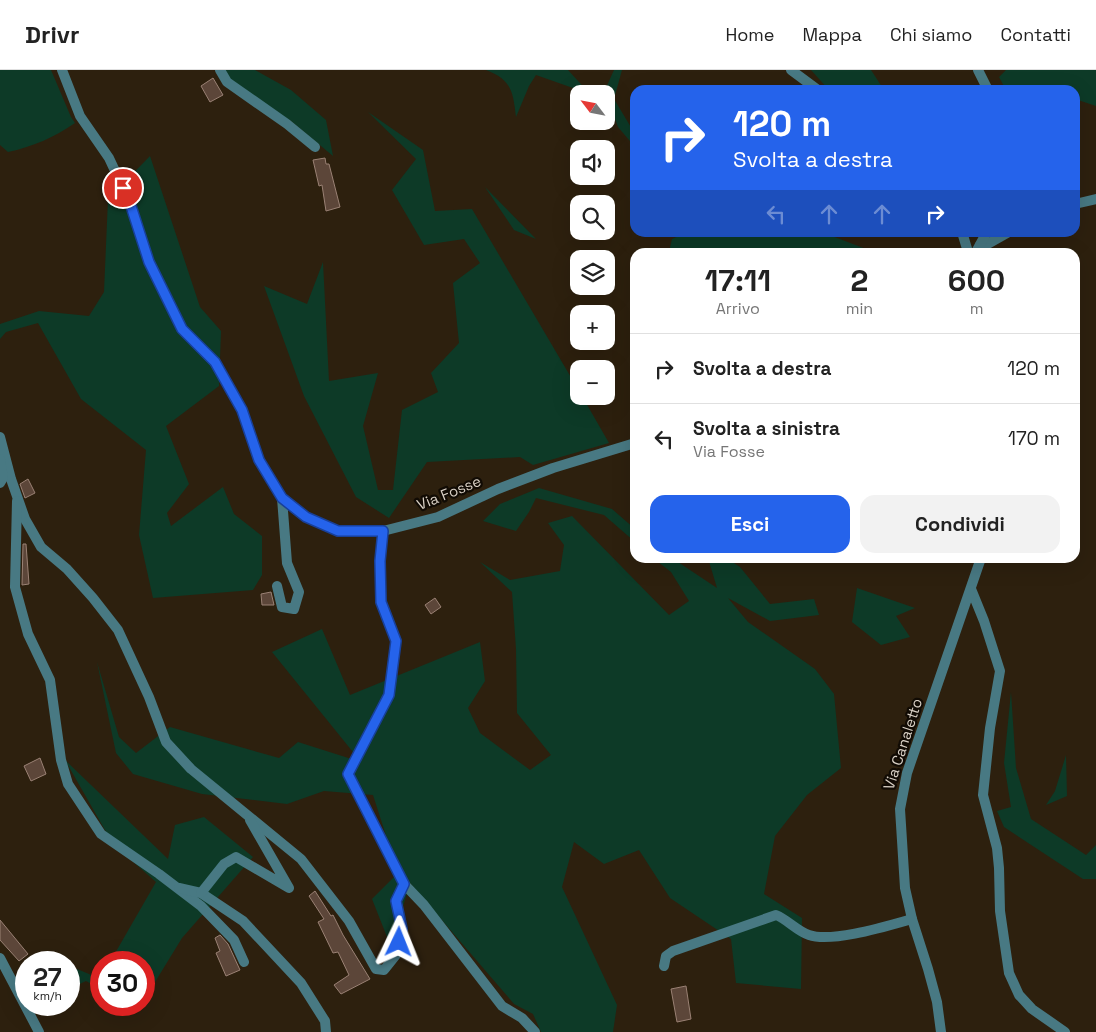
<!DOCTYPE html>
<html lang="it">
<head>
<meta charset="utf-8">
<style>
  :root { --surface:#fff; --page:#f2f2f2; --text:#222; --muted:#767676; --line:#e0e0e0; --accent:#2563eb }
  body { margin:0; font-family:"Space Grotesk",sans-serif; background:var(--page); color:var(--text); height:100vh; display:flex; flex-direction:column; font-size:19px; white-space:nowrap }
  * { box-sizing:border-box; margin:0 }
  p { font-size:16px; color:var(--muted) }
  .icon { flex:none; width:28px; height:28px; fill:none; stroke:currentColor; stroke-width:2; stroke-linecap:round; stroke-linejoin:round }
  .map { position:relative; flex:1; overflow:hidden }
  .drawer { position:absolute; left:630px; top:178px; width:450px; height:315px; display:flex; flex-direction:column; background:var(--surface); border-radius:15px; box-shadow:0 5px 20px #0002 }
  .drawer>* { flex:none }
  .guide { position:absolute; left:630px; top:15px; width:450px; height:152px; border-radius:15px; box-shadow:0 5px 20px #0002; background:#2563eb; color:#fff; overflow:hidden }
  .needle { width:32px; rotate:302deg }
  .buttons { position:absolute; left:570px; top:15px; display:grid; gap:10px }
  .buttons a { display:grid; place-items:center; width:45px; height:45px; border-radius:10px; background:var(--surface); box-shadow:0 5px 20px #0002; font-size:25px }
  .speed { position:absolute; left:15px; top:881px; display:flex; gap:10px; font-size:25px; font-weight:700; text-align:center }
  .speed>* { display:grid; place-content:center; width:65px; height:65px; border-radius:50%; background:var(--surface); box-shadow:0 5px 20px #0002; line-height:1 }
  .speed small { font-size:12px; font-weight:400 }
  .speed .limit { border:8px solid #d22; background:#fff; color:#111 }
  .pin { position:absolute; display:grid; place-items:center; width:42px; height:42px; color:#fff; margin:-21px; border:2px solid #fff; border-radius:50%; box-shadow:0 1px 5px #0007 }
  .me { position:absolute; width:55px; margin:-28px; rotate:2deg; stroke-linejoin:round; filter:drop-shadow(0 0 4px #0008) }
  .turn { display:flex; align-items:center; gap:18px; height:105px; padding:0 20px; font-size:22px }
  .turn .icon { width:65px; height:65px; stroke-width:2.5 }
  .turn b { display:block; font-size:35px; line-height:42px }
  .lanes { display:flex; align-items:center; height:48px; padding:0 20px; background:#0003; justify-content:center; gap:25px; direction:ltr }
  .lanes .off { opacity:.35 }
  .eta { display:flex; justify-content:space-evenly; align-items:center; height:85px; text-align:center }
  .eta b { font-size:30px; font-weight:700; line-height:35px }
  .action { display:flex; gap:10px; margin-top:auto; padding:10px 20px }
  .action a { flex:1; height:58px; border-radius:15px; background:var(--accent); color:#fff; font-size:20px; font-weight:700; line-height:58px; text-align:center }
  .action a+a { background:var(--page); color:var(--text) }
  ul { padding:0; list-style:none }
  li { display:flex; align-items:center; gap:15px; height:70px; padding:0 20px; border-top:1px solid var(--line) }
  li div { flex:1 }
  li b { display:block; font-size:19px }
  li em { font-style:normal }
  header { display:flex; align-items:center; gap:30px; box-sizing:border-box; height:70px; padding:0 25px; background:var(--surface); border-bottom:1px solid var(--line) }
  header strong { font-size:24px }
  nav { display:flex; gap:28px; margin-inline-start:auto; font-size:18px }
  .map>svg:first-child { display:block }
  .green { fill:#0d3a27 }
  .building { fill:#5c4639; stroke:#9a8174 }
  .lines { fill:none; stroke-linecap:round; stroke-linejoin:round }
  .minor { stroke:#487983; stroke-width:10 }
  .tertiary { stroke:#487983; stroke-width:10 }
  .route-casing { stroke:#184099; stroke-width:12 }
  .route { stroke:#2563eb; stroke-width:9 }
  .labels { text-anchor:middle; stroke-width:4.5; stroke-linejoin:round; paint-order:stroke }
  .street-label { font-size:15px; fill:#d9d0c5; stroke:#110b04 }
</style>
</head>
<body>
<header>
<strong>Drivr</strong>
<nav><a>Home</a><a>Mappa</a><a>Chi siamo</a><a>Contatti</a></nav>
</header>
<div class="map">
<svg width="1096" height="962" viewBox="0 0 1096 962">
  <rect width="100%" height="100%" fill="#2d200e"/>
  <!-- green -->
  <g class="green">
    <path d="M0,0h51l20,47 4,6c-20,14 -43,24 -67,29l-8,-7z"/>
    <path d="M222,0h33l36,20 35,30 7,36 -42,-35 -52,-31z"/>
    <path d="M486,0h82l22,24 -54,-19 -7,11 -13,31c-3,-25 -4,-37 -30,-47z"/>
    <path d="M614,0h8l-8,29 21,35v13l-17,-20 -12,-33 -2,-2z"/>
    <path d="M811,0h60l13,20h-55z"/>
    <path d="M1006,0h90v36l-21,-7v-9h-69l-7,-13z"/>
    <path d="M368,42l55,38 12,61 37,-2 107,182v5h3l27,47 -76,22 -13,-8 -93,5 -38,56 -33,-21 -52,-101 -40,-110 43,18 16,-42 6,119 49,-8 -15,53 15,64h15l9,-80 36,-18 -7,-19 28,-30 -6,-60 27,-20 -16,-24 -40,6 -32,-55 24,-31z"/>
    <path d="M150,86l50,151 21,24 -2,55 -53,40 23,58 -22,29 4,13 52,-39 11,27 28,22v39l-9,15 -100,8 -14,-63 7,-85 -65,-51 -43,-76 -32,9 -6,7v-15l39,-13 50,5 15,-24 4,-93z"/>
    <path d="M485,117l51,52 -22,-9z"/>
    <path d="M685,163h139l50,19h-205l3,-13z"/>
    <path d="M539,418l73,21 23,20v13l-31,-27 -68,-17 -7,14 -13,19 -33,-10 17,-17z"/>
    <path d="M572,446l97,99 20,-14 -18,-29 -18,-14h19l45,30 -9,-30h18l14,9 30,37 44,-5 5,16 -49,6 -42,-23 20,24 67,47 19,25 7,74 -34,27 -32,41 -11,58 38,24 -1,71 -65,-6 -5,-44 -61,-41 -31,-48 -35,14 -30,-22 -12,45 55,118 -4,27h-72l-8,-18 -19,-10 -104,-121 -19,64 -19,-48 26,-26 -25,-78 -49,-4 -37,13 -85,-10 -69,-20 -17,-21 -19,-91 22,75 17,16 34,-26 109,31 19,-16 63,20 -89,-110 50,-23 28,66 130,-53 5,39 -17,27 12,25 50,37 21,-15 -34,-42 -1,-64 -4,-57 -32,-30 30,18 50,-9 4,-26 -16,-22z"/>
    <path d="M857,518l58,20 -19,8 14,21 -29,8 -29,-23z"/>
    <path d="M1011,622l5,76 15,51 55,36 10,-10v34h-13l-79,-52 -7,-16 14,-4 -7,-44z"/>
    <path d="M1066,685l1,41 -21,9 9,-14z"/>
    <path d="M65,690l103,99 7,-34 29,-8 49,40 -71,81 -38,62v-38h-34l46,-80 -43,-38z"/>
    <path d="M77,899l24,10v10l-15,-8 -17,8v-11z"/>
  </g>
  <!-- building -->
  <g class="building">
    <path d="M213,8l10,17 -13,7 -9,-16z"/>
    <path d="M325,88l1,6h3l11,43 -14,4 -4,-26 -3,1 -6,-26z"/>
    <path d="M28,409l7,14 -10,5 -5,-14z"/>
    <path d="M23,474h3l3,40 -7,1z"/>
    <path d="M271,522l3,13h-12l-1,-11z"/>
    <path d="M435,528l6,9 -10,7 -6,-9z"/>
    <path d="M40,688l6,16 -15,7 -7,-15z"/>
    <path d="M315,821l16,25 2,-1 10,20 27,44 -29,15 -7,-9 15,-10 -11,-23 -5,1 -15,-31 6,-3 -15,-23z"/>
    <path d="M0,850l28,34 -9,7 -19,-21z"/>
    <path d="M220,865l8,9 12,26 -14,6 -10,-23 4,-2 -5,-13z"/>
    <path d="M686,916l5,33 -14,3 -6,-33z"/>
  </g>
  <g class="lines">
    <!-- minor -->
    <g class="minor">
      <path d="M220,0l7,12 60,42 28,23"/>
      <path d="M791,0l27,20"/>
      <path d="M1075,134l21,-5"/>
      <path d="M962,162l6,20"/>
      <path d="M980,175h6l23,-13"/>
      <path d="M0,367l11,42 14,40 16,28 26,22 26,29 25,32 31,67 17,45 25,27 110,90 48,62 27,48 8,1 12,-15 6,-26 -6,-28 8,-17 20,21 78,101 20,12 13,14"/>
      <path d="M0,389l3,19 -3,5"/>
      <path d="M17,431l-2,86 13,47 22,46 11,80 7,24 33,50 58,40 42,32 33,34 10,22"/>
      <path d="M383,461l-3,30 1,40 15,40 -7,54 -41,79 56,110"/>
      <path d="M277,516l5,21 12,2 5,-17 -12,-29 -5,-65"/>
      <path d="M971,519l13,32 16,50 -10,57 -7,67 14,53 2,20 1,43 9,62 10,22 13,14 33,23"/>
      <path d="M179,818l22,5 42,28 58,62 24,38 1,11"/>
      <path d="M201,823l23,-29 12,-7 53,31 -39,-68"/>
      <path d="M0,888l39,74"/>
      <path d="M664,896l2,-10 7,-5 103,-36c12,5 21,16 33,20 23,8 78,-9 103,-16"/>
    </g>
    <!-- tertiary -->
    <g class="tertiary">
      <path d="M62,0l18,46 29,42 21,45 19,58 33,68 33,34 27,47 17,50 23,38 24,19 32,14h45l55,-14 60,-28 55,-21 82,-25"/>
      <path d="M978,0l10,20"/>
      <path d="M976,182l11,-20"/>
      <path d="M941,962l-4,-30 -9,-33 -16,-50 -7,-31 -5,-79 7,-36 74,-215"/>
    </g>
  </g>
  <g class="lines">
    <!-- route casing -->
    <g class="route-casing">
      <path id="route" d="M123,118l7,15 19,59 33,67 33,33 27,48 17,50 23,38 24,19 32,14h45l-3,30 1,41 15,39 -7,54 -41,79 56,110 -8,17 6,28 -3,13"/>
    </g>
    <!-- route -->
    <use href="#route" class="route"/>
  </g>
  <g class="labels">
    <!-- street labels -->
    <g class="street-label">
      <text transform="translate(449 423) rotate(-22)" y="5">Via Fosse</text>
      <text transform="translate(903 674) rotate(-72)" y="5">Via Canaletto</text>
    </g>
  </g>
</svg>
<div class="buttons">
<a><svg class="needle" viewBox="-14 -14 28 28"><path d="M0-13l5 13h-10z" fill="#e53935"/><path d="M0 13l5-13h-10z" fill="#767676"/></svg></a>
<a><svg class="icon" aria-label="sound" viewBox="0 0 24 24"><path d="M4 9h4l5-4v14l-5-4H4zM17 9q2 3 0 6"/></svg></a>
<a><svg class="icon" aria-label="search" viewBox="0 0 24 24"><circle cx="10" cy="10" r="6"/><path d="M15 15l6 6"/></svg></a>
<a><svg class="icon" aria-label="layers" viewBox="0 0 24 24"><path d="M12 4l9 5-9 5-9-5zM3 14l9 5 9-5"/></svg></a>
<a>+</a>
<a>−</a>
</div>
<div class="speed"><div>27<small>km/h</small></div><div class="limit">30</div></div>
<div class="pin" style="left:123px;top:118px;background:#d93025"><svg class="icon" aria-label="arrive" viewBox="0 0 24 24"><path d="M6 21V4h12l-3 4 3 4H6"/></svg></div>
<svg class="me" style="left:399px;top:872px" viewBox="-20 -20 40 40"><path d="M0-17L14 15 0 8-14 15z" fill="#2563eb" stroke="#fff" stroke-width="4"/></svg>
<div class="guide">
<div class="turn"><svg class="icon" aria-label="right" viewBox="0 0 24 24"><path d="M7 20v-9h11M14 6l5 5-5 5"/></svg><div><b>120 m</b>Svolta a destra</div></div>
<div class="lanes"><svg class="icon off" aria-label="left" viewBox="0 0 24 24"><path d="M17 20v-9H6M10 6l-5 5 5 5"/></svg><svg class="icon off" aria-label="ahead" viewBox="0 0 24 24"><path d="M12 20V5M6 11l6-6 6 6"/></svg><svg class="icon off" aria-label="ahead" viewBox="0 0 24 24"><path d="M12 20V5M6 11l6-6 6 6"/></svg><svg class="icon" aria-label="right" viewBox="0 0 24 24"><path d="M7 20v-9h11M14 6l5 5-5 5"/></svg></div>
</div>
<section class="drawer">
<div class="eta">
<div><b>17:11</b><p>Arrivo</p></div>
<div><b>2</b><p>min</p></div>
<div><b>600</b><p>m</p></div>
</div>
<ul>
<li><svg class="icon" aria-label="right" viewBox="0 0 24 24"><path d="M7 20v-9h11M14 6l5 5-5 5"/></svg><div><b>Svolta a destra</b></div><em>120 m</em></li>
<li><svg class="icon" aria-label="left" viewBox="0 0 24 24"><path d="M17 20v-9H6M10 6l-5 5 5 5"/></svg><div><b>Svolta a sinistra</b><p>Via Fosse</p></div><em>170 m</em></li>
</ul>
<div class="action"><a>Esci</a><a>Condividi</a></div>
</section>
</div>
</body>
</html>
